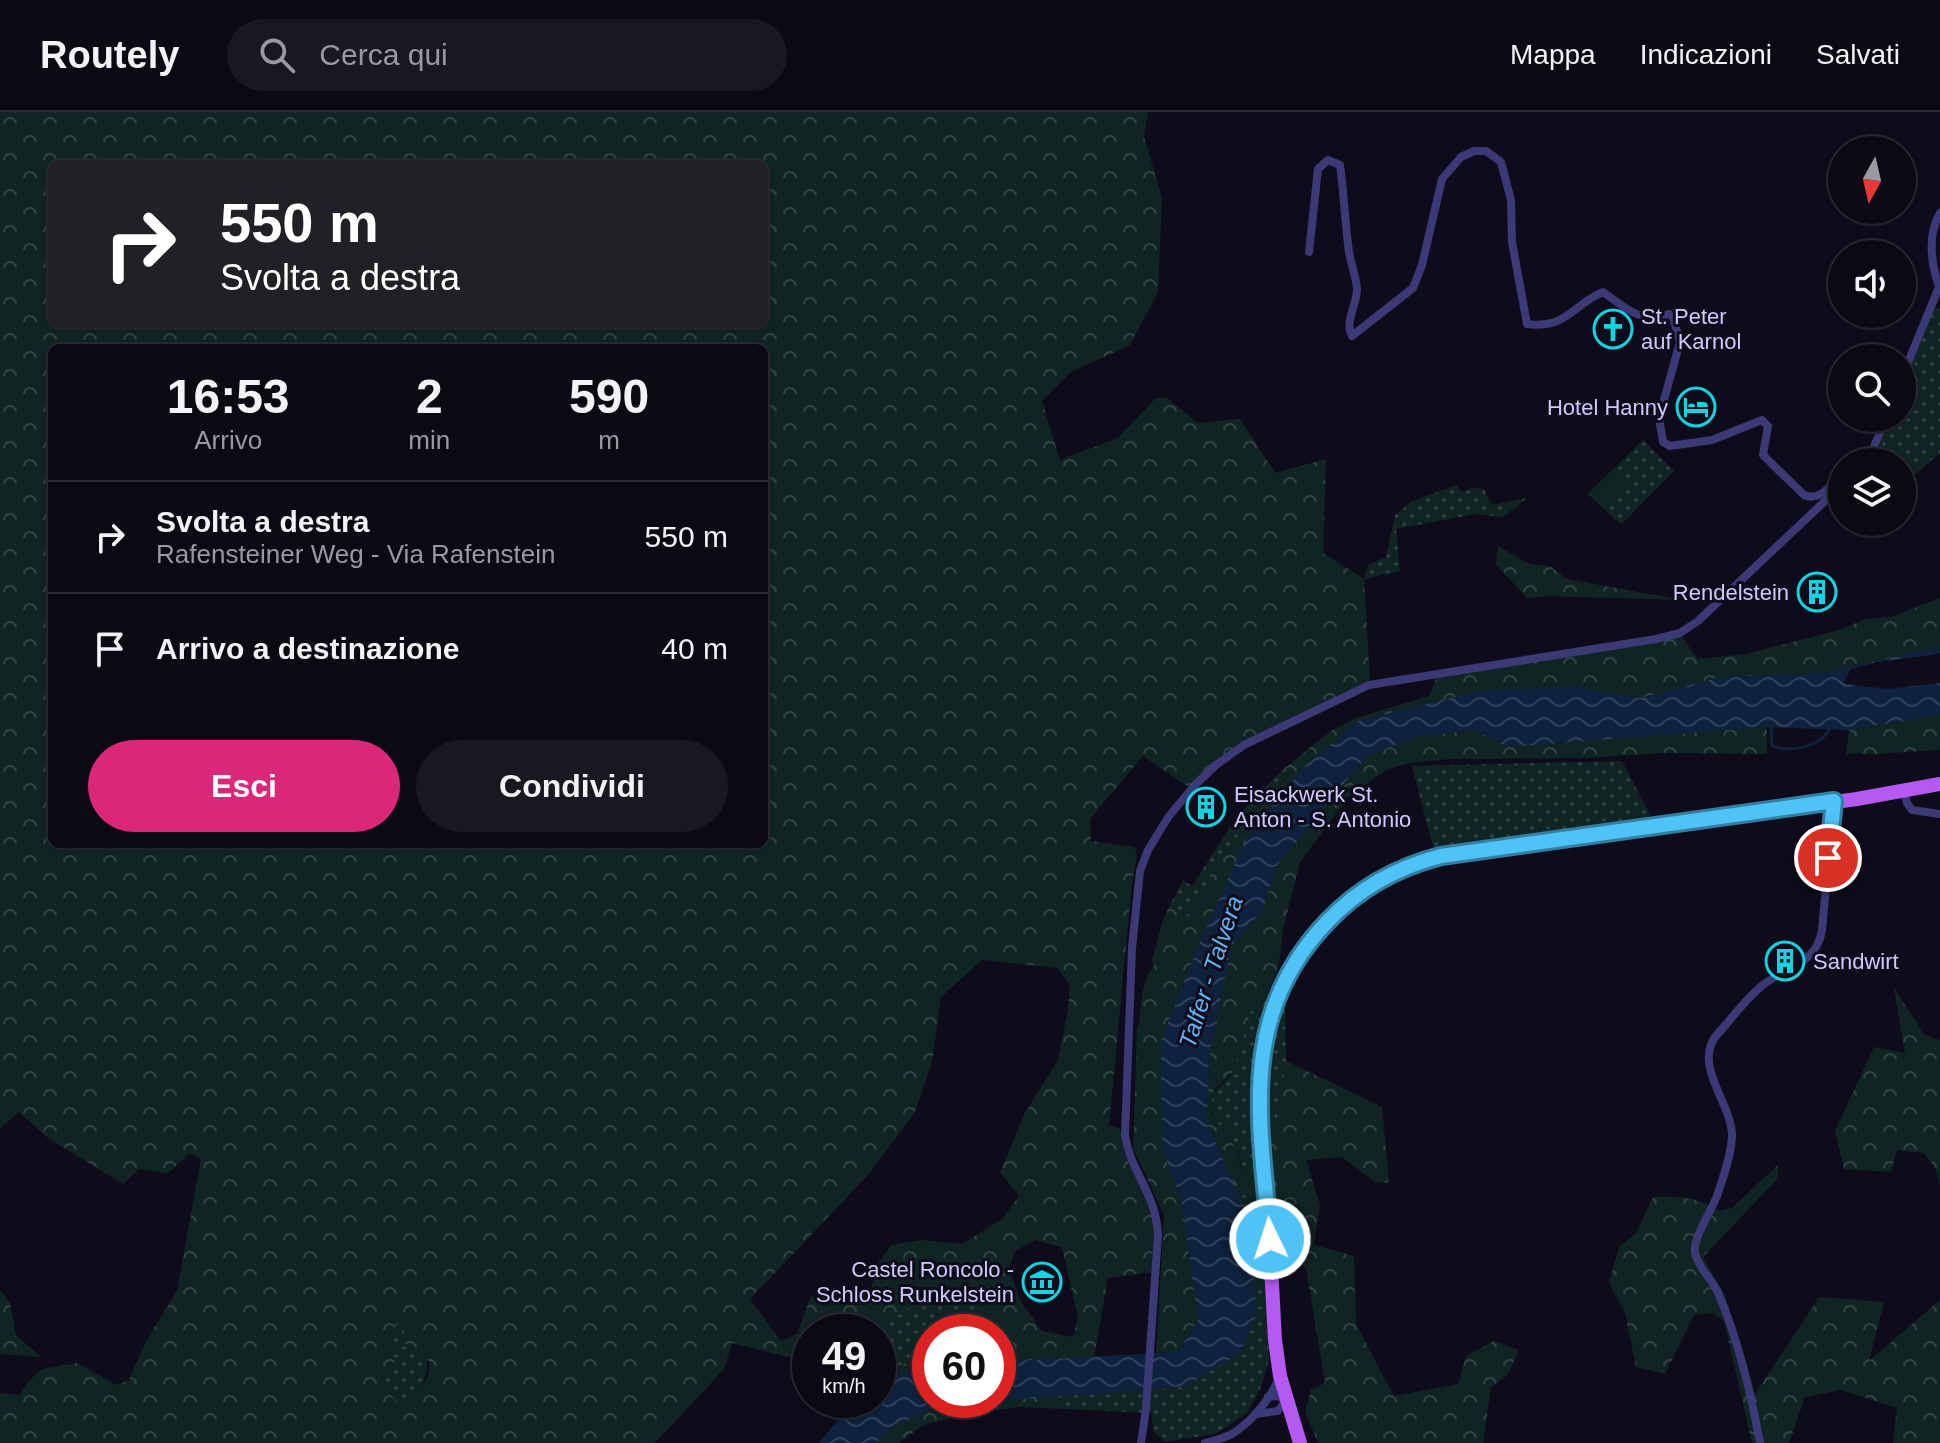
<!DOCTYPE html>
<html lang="it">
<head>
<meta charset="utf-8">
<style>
  :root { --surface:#0a0914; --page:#181722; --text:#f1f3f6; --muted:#999aa0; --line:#2a2a34; --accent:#db2777 }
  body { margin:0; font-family:Arial,sans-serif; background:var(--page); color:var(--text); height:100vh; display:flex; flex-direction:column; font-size:30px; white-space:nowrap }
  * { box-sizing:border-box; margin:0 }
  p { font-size:26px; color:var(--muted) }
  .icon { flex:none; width:44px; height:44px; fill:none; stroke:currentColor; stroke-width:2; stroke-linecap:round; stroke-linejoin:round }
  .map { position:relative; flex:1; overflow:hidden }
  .drawer { position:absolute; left:48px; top:232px; width:720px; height:504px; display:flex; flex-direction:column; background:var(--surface); border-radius:12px; box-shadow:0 2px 6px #0004,0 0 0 2px var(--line) }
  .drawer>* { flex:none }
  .banner { position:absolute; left:48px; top:48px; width:720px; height:168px; border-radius:12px; box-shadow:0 2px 6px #0004,0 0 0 2px var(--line); background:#202124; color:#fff; overflow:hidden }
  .needle { width:52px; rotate:188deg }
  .fabs { position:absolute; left:1828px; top:24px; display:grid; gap:16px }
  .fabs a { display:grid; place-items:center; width:88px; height:88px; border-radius:50%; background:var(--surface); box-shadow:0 2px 6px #0004,0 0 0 2px var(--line); font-size:40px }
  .speed { position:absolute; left:792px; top:1202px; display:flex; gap:16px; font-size:40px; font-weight:700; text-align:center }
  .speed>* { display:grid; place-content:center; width:104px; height:104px; border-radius:50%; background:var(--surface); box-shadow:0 2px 6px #0004,0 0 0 2px var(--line); line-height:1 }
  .speed small { font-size:20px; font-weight:400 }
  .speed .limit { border:12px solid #d22; background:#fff; color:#111 }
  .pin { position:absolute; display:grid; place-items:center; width:68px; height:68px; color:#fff; margin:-34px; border:4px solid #fff; border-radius:50%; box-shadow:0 2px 8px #0007 }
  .me { position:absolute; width:88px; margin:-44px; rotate:356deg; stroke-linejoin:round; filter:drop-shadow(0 0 6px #0008) }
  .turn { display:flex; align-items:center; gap:28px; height:168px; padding:0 40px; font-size:36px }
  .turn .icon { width:104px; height:104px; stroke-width:2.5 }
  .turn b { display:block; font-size:56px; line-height:68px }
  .eta { display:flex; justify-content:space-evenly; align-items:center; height:136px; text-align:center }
  .eta b { font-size:48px; font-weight:600; line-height:56px }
  .button { display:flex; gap:16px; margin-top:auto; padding:16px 40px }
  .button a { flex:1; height:92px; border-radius:48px; background:var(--accent); color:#fff; font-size:32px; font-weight:600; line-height:92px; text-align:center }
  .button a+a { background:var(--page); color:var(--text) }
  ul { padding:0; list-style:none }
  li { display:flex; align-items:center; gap:24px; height:112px; padding:0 40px; border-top:2px solid var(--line) }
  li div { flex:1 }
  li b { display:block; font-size:30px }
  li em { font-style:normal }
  header { display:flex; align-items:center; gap:48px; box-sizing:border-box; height:112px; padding:0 40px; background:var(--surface); border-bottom:2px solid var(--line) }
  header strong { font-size:38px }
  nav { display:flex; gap:44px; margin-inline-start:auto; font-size:28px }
  .search { width:560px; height:72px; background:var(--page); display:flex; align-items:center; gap:20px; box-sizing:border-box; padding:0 28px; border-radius:44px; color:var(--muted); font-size:30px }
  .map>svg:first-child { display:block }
  .green { fill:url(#green-dots) }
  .forest { fill:url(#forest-crowns); fill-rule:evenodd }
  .pitch { fill:#102523 }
  .water { fill:url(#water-waves) }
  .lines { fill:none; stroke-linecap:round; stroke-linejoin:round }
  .stream { stroke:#0e223d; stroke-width:3 }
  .street { stroke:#3b3a77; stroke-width:8 }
  .primary { stroke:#b559f3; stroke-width:14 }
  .route-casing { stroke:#337fa1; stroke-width:20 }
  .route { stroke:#4fc3f7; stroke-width:14 }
  .labels { text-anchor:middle; stroke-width:6; stroke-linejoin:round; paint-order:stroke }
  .poi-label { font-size:22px; fill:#cecafb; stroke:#0e0c1b; text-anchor:start }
  .water-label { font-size:24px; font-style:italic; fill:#60b4f4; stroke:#0e0c1b }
</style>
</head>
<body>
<header>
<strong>Routely</strong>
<div class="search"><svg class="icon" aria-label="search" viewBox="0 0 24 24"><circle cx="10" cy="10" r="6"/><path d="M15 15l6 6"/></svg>Cerca qui</div>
<nav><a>Mappa</a><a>Indicazioni</a><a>Salvati</a></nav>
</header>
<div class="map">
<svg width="1940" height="1331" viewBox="0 0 1940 1331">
  <defs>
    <pattern id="green-dots" width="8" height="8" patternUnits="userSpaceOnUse" patternTransform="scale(2)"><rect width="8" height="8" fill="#102523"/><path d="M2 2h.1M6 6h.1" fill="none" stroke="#324344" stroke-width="1.8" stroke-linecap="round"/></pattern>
    <pattern id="forest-crowns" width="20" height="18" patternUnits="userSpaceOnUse" patternTransform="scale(2)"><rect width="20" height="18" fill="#102523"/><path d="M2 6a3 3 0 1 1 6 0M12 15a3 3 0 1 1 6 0" fill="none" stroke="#324344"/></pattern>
    <pattern id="water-waves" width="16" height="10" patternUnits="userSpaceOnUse" patternTransform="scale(2)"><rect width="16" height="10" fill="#0e223d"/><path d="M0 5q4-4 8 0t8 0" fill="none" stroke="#30415a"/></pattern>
  </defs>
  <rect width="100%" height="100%" fill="#0e0c1b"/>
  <!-- green -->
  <g class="green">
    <path d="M1934,195l6,2v144l-33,28 -5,-5v-14h-14l-12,-11 15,-33h11v-29z"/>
    <path d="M1643,328l31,31 -53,54 -33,-31z"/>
    <path d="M1456,373l7,7 9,-4 12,1 8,16 35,-7 -24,19 -27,-3 -80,15 4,42 -36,8 4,-14 18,-8 9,-42 16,-13z"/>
    <path d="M1622,649l32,61 -220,29 -22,-85z"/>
    <path d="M1281,659l6,6c-45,44 -68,87 -99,141l-19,-11 14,-27 9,6 46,-71z"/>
    <path d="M1285,885l1,64 -10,69 -11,40 -21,2 -18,-49 -8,3c-20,-39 9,-36 17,-60 6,-18 10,-38 16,-56l19,6z"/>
    <path d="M1239,1083h27l-2,62 5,104 -9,29 -14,24 -31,20 -50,8 -11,-10 -3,-19 -84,-4 -10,-13 127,-9 65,-171z"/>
    <path d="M977,1165l13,49 -13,6h-47v21l-52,22v-43h-22z"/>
    <path d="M404,1206c22,37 33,39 12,80l-18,7 -17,-28 14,-15 -4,-14 6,-29z"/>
  </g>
  <!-- forest -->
  <g class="forest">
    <path d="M0,0h1148l-4,25 18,61 -4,94 -28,53 -59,27 -29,29 18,59 58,-22 38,-40h11l31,25 42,-4 35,54 51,-14 -3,94 41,26 6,101 -51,29 -76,35 -53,44 -47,-32 -53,63 1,22 44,6 2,10 -5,26 -23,242 11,4 7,31 22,41 5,21 -2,50 -44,6 -14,79 -96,5v-30h-21l13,-6 -13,-48 -121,54h-46v21l-14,6 -64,-16 -8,26 -69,74h-655v-50l20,2 6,-11 15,-15 36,-6 39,22 13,-5 17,-39 31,-50 24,-132 -11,-6 -22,20 -29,-4 -16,15 -75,-46 -29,-26 -19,16zM52,52h712v160h-712zM52,236h712v496h-712zM982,848l76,8 12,18 -2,24 -10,50 -33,53 -25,59 19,24 -17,23 -40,25 -40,-4 -31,5 -15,22 -5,24 -19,7 -41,-2 -14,38 -16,7 -31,-42 118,-124 47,-63 17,-50 9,-65zM1035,1128l27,7 16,71 -5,19 -31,-6 -21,-29 -12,-34 6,-17zM404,1206v25l26,19 -2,14 -12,21 -18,8 -17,-28 14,-15 -4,-14 6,-29z"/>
    <path d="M1498,434l29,17 24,4 16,12 115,21 -134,-4 -21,2 -31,-34z"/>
    <path d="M1940,486v49l-117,26 -102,4 -80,21 -62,-11 -221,34 -112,118 -84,309 20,56 16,116 -20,32 -22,1 8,-138 -31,-67 4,-118c7,-23 1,-45 17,-64l-2,-6 10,-37 7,-16 19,10c31,-53 54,-96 99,-139l-6,-7 50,-40 25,-13 73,-22 9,-22 242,-41 17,26 49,-5 94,-24 25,-11 26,-2z"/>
    <path d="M1940,602v36c-21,1 -41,2 -61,4 -12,1 -23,-3 -33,1l3,-25z"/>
    <path d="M1767,615v27l-104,-1 -77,5 -136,1 -41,4 -21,6 -40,28 -48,65 -16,63 -6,44 -9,21 -7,23 -11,-3 -17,61 -20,19 -3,23 7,13 8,-3 17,49 22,-2 1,25h-27l-32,-71 2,-68 22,-109 31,-36 15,-46 89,-108 48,-20 61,-7 32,17z"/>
    <path d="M1894,876l31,47 15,5v145l-5,-18 -11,-14 -27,-3 -6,22 -47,-3 -9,-38 39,-84 31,6z"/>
    <path d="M1286,949l96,46 7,76 -14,-1 -33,-25 -36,3 14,45 -6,40 40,11 2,68 38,72 64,-12 8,-28 28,-15 25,9 -11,25 -17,12 -8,56h-165l-13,-32 6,-21 14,-7 -19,-115 -22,-12 -10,-1 -5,-123 7,-2z"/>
    <path d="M1778,1053v13l-75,79 22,39 30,98 64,-97 65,5 -15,59 71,-61v143h-47l4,-35 -56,-18 -36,7 -16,46h-37l-28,-122 -11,-8 -19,2 -29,59 -29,-7 -11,-54 -16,-30 10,-36 17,-14 17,-36c25,-1 45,0 66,14l13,-3z"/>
    <path d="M0,1178l10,13 6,32 25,22 -41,-3z"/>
    <path d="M930,1241v13l-16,1 -36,17v-9z"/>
    <path d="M1057,1284l10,13 -47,-2 -53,7 -44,11 -24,18h-23l18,-17 47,-21z"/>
  </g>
  <!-- pitch -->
  <path class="pitch" d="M1615,355l17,17 -28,25 -16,-15z"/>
  <!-- water -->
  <path class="water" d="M1940,535v6l-8,2 -55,7 -26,7 -7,13 2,2 41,5 53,-6v31l-91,16 -82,-3 -260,20 -32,-17 -61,7 -48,20 -89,108 -15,46 -31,36 -22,109 -2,68 42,92 8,98 -17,39 -56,34 -243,18 -47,21 -18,17h-57l35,-43h24v-16l38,-17 14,-1v34h68v-38l180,-10 20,-32 -16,-116 -20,-56 -1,-107 40,-102 45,-100 56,-70 56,-48 125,-31 96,-3 62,11 80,-21 102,-4z"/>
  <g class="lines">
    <!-- stream -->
    <path class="stream" d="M1771,612l1,22c21,6 46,2 58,-17"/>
    <!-- street -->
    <g class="street">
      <path d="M1309,140l9,-83 10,-9 12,5c4,29 5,58 9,87 2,12 7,25 8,37 0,16 -13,33 -5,47l61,-48 9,-23 20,-86 19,-22 13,-6h12l15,11 10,38 1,42 15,82c41,5 46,-20 76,-32 20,14 38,33 66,22l4,3 7,25 -21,76 4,24 7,4 42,-6 50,-20 6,6 -5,29 41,40c16,7 27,-10 38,-21"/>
      <path d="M1940,177c-9,-23 -13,-54 0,-76"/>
      <path d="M1902,265l37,-90"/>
      <path d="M1853,350l15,-5"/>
      <path d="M1864,350l6,-6 16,-38"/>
      <path d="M1904,679l3,12 5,7 28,4"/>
      <path d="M1255,1302l23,-3 8,-10 -8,-5 -10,1"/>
      <path d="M1141,1331l5,-34 12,-174c-2,-43 -28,-63 -33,-100l7,-187 8,-77 8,-21 21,-34 26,-31 21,-20 28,-20 125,-60 287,-46 24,-6 18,-12 144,-136"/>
      <path d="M1205,1331c10,-3 22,-5 30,-11 18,-12 37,-35 44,-55"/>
      <path d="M1760,1331c-9,-50 -21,-101 -41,-148 -5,-14 -21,-27 -24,-42 -3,-14 17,-43 22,-57 6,-18 14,-40 15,-59 1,-32 -38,-69 -17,-100 15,-16 30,-38 48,-52 21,-17 54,-21 59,-55l12,-128"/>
    </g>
    <!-- primary -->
    <path class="primary" d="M1300,1331l-20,-67 -5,-36c-3,-57 -6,-113 -10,-170 -2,-41 -7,-80 -3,-121 11,-94 90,-171 179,-193l416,-57 83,-15"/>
  </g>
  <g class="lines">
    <!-- route casing -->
    <g class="route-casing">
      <path id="route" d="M1270,1127c-10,-118 -33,-223 57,-317 31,-33 71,-55 114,-66l393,-55 -6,57"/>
    </g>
    <!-- route -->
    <use href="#route" class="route"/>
  </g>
  <!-- icons -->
  <defs>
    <g id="church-ring" transform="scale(2)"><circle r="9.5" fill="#0e0c1b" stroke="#10d4e2" stroke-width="1.5"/><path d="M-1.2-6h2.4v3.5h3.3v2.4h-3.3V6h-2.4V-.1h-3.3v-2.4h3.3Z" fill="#10d4e2"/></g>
    <g id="hotel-ring" transform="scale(2)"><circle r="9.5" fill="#0e0c1b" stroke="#10d4e2" stroke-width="1.5"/><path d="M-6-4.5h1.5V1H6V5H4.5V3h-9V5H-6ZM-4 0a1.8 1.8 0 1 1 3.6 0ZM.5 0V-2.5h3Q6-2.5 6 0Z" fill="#10d4e2"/></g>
    <g id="building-ring" transform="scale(2)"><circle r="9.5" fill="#0e0c1b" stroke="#10d4e2" stroke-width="1.5"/><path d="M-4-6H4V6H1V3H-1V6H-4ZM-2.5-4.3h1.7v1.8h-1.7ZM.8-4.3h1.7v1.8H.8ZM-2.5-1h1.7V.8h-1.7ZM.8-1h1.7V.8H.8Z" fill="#10d4e2"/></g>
    <g id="museum-ring" transform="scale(2)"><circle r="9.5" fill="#0e0c1b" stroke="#10d4e2" stroke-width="1.5"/><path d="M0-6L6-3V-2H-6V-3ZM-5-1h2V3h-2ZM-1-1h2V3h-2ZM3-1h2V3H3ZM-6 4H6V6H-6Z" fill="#10d4e2"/></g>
  </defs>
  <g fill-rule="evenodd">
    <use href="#church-ring" x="1613" y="217"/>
    <use href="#hotel-ring" x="1696" y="295"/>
    <use href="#building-ring" x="1817" y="480"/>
    <use href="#building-ring" x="1206" y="695"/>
    <use href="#building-ring" x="1785" y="849"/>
    <use href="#museum-ring" x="1042" y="1170"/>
  </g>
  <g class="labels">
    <!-- poi labels -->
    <g class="poi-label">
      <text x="1641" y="212">St. Peter<tspan x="1641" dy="25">auf Karnol</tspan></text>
      <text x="1668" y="303" text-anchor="end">Hotel Hanny</text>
      <text x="1789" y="488" text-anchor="end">Rendelstein</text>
      <text x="1234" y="690">Eisackwerk St.<tspan x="1234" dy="25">Anton - S. Antonio</tspan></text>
      <text x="1813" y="857">Sandwirt</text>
      <text x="1014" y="1165" text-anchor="end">Castel Roncolo -<tspan x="1014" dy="25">Schloss Runkelstein</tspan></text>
    </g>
    <!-- water labels -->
    <g class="water-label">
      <text transform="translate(1211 860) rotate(-72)" y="8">Talfer - Talvera</text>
    </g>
  </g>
</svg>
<div class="fabs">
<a><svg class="needle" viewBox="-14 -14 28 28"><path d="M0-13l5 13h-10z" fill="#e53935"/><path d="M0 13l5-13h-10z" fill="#999aa0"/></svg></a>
<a><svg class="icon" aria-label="sound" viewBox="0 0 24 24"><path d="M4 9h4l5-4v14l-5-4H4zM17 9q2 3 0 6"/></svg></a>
<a><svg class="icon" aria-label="search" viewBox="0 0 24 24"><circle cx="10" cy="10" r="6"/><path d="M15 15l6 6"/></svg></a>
<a><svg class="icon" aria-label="layers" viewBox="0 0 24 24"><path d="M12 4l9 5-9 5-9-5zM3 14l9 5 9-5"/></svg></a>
</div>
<div class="speed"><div>49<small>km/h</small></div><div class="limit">60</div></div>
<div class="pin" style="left:1828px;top:746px;background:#d93025"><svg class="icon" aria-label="arrive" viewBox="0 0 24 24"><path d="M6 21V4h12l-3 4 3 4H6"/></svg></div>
<svg class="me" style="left:1270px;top:1127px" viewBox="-20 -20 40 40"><circle r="17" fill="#4fc3f7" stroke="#fff" stroke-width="3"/><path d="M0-11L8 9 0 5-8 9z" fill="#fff"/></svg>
<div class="banner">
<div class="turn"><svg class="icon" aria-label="right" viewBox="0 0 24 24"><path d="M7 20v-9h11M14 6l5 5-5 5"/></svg><div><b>550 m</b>Svolta a destra</div></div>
</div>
<section class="drawer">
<div class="eta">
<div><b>16:53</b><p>Arrivo</p></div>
<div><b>2</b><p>min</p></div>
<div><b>590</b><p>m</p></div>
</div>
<ul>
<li><svg class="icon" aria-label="right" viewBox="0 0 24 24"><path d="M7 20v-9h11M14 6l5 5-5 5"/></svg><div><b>Svolta a destra</b><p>Rafensteiner Weg - Via Rafenstein</p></div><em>550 m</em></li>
<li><svg class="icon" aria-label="arrive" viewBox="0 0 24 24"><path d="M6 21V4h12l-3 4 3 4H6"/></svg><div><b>Arrivo a destinazione</b></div><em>40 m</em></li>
</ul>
<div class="button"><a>Esci</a><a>Condividi</a></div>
</section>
</div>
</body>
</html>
